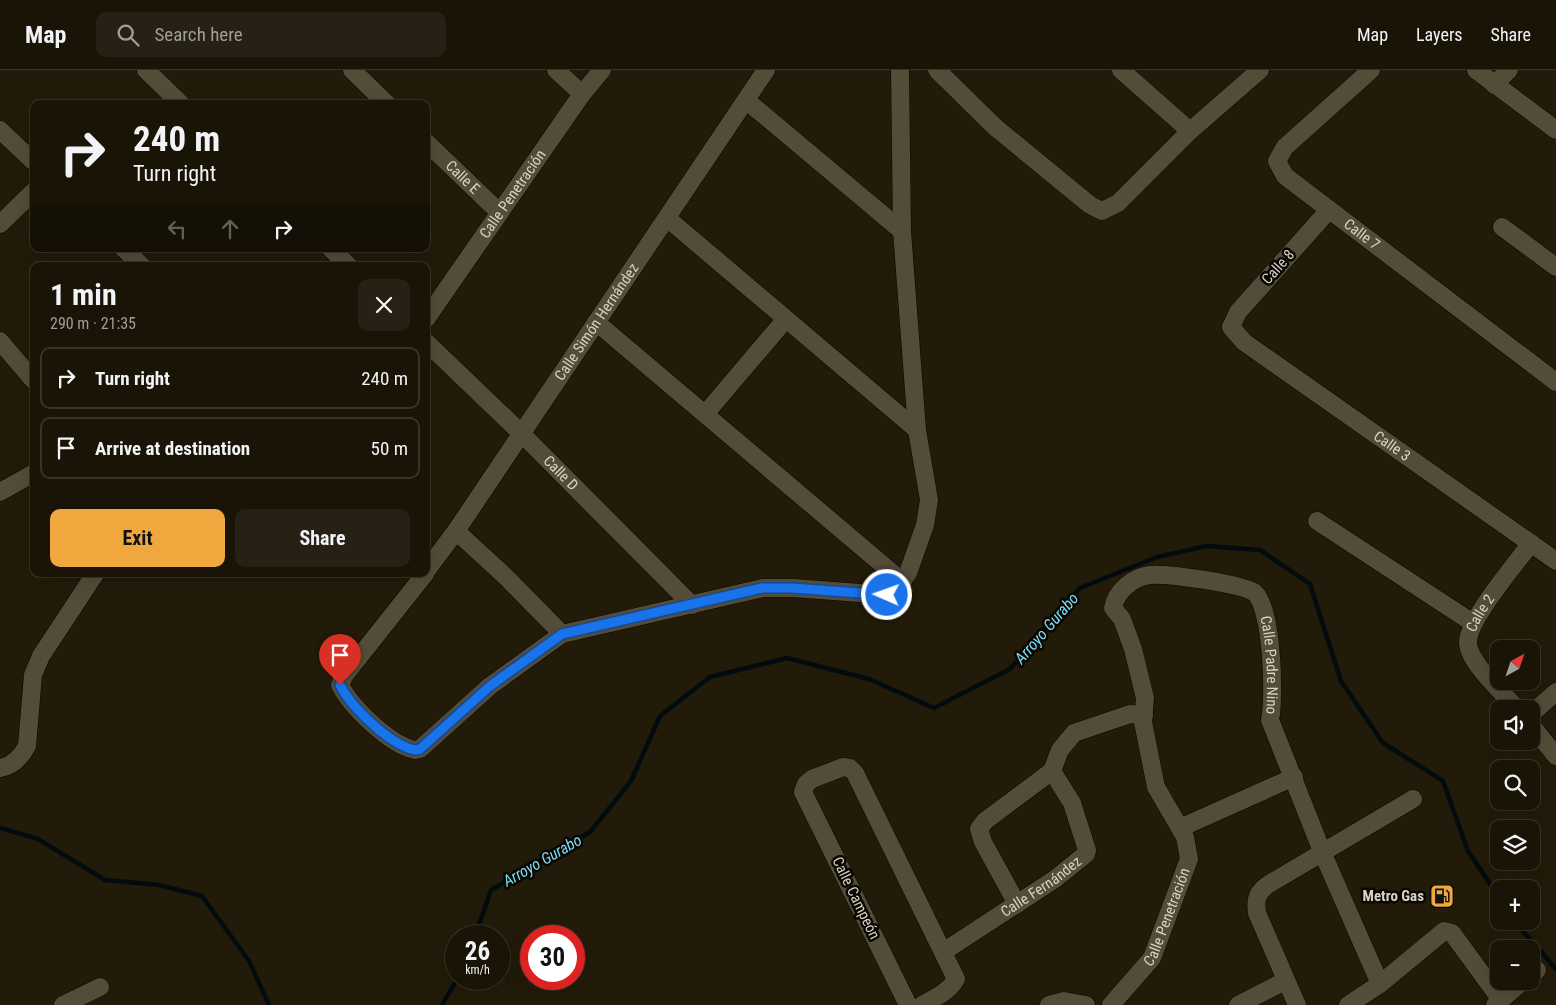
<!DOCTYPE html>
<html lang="en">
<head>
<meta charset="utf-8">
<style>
  :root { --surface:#1a1407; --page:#272115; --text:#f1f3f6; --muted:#9f9e9b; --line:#383328; --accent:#efa73e }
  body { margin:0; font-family:"Roboto Condensed",sans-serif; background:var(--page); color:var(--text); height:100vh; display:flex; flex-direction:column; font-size:19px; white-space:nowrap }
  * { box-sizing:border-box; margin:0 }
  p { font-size:16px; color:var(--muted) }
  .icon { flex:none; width:28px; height:28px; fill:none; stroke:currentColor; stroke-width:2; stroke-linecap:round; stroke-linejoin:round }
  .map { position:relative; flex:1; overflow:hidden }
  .sheet { position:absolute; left:30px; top:192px; width:400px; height:315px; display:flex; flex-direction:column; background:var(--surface); border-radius:10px; box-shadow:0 5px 20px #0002,0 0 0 1px var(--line) }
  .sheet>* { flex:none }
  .guide { position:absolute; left:30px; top:30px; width:400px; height:152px; border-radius:10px; box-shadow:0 5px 20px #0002,0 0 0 1px var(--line); background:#1a1407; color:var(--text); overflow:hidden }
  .needle { width:32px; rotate:40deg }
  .controls { position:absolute; left:1490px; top:570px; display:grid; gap:10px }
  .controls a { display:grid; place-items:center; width:50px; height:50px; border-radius:10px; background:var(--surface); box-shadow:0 5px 20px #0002,0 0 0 1px var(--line); font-size:25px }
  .speed { position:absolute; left:445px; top:855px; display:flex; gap:10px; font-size:25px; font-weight:700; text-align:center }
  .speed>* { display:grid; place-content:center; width:65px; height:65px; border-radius:50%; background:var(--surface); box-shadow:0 5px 20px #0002,0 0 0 1px var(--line); line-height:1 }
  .speed small { font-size:12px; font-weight:400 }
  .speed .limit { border:8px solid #d22; background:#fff; color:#111 }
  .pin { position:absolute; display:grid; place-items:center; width:42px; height:42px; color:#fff; margin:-51px -21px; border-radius:50% 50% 50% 0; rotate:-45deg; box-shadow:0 0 5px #0007 }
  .pin .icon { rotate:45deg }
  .me { position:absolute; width:55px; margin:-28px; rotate:272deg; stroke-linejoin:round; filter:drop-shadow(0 0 4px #0008) }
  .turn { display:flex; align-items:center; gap:18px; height:105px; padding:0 20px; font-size:22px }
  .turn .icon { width:65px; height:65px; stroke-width:2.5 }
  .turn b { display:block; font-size:35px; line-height:42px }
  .lanes { display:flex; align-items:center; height:48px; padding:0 20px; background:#0003; justify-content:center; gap:25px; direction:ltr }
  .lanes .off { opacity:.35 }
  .round { display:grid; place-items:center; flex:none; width:52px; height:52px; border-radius:10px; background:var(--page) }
  .headline { display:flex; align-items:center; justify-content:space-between; height:85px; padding:0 20px }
  h1 { font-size:30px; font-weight:700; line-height:38px }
  .button { display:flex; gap:10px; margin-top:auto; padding:10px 20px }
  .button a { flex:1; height:58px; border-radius:10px; background:var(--accent); color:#111; font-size:20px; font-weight:700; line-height:58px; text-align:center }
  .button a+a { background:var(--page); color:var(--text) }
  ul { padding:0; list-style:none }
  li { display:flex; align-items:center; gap:15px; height:62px; margin:0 10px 8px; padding:0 10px; border:2px solid var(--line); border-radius:10px }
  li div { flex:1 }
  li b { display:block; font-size:19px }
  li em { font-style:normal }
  header { display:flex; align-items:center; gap:30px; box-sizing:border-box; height:70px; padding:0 25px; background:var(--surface); border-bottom:1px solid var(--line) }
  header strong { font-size:24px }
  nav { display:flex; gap:28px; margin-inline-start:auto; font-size:18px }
  .search { width:350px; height:45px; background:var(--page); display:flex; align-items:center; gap:12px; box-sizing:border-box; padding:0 18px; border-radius:10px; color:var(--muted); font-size:19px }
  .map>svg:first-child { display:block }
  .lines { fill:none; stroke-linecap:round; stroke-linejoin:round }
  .stream { stroke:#020b0e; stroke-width:4.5 }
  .minor-casing { stroke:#0b0600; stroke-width:19 }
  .minor { stroke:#534c38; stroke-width:18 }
  .route-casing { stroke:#114b97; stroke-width:12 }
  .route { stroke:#1a73e8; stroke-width:9 }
  .labels { text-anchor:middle; stroke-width:5; stroke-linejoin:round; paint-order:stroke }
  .street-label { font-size:15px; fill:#d7d3c7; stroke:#090602 }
  .poi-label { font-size:15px; font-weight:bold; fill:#d7d3c7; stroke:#090602; text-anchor:end }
  .water-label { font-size:16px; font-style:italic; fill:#7edcf6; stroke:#090602 }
</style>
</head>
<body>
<header>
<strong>Map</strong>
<div class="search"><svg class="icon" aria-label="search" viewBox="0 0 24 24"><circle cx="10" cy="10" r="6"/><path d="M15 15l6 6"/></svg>Search here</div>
<nav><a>Map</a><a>Layers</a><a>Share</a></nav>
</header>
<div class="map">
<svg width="1556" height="935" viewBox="0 0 1556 935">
  <rect width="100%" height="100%" fill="#221b09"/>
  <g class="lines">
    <!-- stream -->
    <g class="stream">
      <path d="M0,758l38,11 67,41 54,5 43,11 47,65 20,44"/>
      <path d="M1514,851l42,48"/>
      <path d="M475,866l16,-46 99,-58 41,-51 29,-65 50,-39 77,-19 82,21 65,29 76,-39 70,-81 77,-31 50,-11 53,4 50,34 31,97 42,62 60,38 25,70 31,46"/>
      <path d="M442,935l15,-26"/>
    </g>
    <!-- minor casing -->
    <g class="minor-casing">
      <g id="minor">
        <path d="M146,0l35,34"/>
        <path d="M352,0l35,34"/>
        <path d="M556,0l26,24"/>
        <path d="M937,0l58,57 95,78 12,6 16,-8 72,-72 70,-61"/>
        <path d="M1121,0l69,61"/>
        <path id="s1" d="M1371,0l-86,77 -8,14 8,15 271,206"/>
        <path d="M1476,0l80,60"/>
        <path d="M1494,15l15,-15"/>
        <path d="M747,31l155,130"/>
        <path d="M0,60l34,32"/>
        <path id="s2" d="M426,72l73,70"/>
        <path id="s3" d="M1329,140l-91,102 -7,15 13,15 312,219"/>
        <path d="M667,148l250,212"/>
        <path d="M0,154l34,-33"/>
        <path d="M1502,157l54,40"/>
        <path d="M124,179l18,17"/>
        <path d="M331,179l18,17"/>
        <path id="s4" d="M426,249l156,-225 20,-24"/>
        <path d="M596,252l307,260"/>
        <path d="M0,271l34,40"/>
        <path id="s5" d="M426,272l95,91 171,172"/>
        <path d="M706,343l79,-93"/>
        <path d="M0,422l34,-19"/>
        <path d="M1317,451l156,102"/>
        <path d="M456,461l51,47 55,56"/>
        <path id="s6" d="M426,501l30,-40 310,-461"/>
        <path d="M425,504l-81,102 -4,9c11,22 50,60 75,65l5,-1 70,-63 72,-52 201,-46h30l94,7 9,-6 12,-16 17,-48 4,-25 -12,-70 -15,-199 -2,-161"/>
        <path id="s7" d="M1517,639c-13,-15 -47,-45 -49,-65 -2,-23 48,-80 63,-101"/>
        <path d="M1531,644l25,-22"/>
        <path d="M1531,655l25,31"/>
        <path d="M0,698c13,-2 21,-11 27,-22l6,-71 8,-19 54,-82"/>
        <path d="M1180,758l114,-51"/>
        <path d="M1017,834l-34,-62 -4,-13 6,-8 67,-50 8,-21 14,-17 56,-19 14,1"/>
        <path id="s8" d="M943,882l112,-73 31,-25 1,-4 -15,-47 -20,-32"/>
        <path d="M1531,905l6,-5"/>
        <path d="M63,935l37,-18"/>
        <path d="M908,935l-105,-213 3,-8 6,-5 31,-12 7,1 5,5 101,206c-7,13 -22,19 -34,26"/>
        <path d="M1049,935l15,-4 22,4"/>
        <path id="s9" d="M1111,935l41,-47 37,-99 -4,-22 -29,-50 -13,-65 2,-24 -12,-49 -11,-30 -9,-11c3,-17 20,-31 37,-33 15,-2 95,9 105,18 17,16 20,103 15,127l53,134 57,130"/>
        <path d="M1238,935l47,-24"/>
        <path d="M1297,935l-40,-92c-2,-14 0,-21 12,-29l144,-85"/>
        <path d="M1348,935l32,-21 64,-53 8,2 49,67"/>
        <path d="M1495,935l28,-24"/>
      </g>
    </g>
    <!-- minor -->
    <use href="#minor" class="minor"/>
  </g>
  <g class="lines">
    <!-- route casing -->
    <g class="route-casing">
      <path id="route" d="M340,615c11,22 50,60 75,65l5,-1 70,-63 72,-52 200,-46h30l95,7"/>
    </g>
    <!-- route -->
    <use href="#route" class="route"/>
  </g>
  <!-- icons -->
  <defs>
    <g id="fuel-square" transform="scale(1.25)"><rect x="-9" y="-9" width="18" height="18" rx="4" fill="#efa73e" stroke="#090602"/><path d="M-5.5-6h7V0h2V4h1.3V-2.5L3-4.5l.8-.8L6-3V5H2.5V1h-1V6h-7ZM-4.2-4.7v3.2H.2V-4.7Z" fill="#111"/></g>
  </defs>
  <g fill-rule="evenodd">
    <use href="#fuel-square" x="1442" y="826"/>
  </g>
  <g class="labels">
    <!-- street labels -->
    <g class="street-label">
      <text dy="5" stroke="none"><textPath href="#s2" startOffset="51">Calle E</textPath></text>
      <text dy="5" stroke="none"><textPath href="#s4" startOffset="152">Calle Penetración</textPath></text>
      <text dy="5" stroke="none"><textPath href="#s1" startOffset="245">Calle 7</textPath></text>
      <text transform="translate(1278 197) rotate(-48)" y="5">Calle 8</text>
      <text dy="5" stroke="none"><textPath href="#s6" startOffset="302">Calle Simón Hernández</textPath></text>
      <text dy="5" stroke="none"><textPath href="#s3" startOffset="354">Calle 3</textPath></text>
      <text dy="5" stroke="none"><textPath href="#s5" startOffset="188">Calle D</textPath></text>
      <text dy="5" stroke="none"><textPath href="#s7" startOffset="116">Calle 2</textPath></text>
      <text dy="5" stroke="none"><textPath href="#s9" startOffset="670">Calle Padre Nino</textPath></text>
      <text dy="5" stroke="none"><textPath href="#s8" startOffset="118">Calle Fernández</textPath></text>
      <text transform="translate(856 828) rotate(64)" y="5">Calle Campeón</text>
      <text dy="5" stroke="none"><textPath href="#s9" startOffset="106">Calle Penetración</textPath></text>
    </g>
    <!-- poi labels -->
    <g class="poi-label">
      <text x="1424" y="831">Metro Gas</text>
    </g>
    <!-- water labels -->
    <g class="water-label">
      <text transform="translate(1046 558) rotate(-49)" y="6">Arroyo Gurabo</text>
      <text transform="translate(542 790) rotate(-30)" y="6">Arroyo Gurabo</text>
    </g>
  </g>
</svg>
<div class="controls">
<a><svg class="needle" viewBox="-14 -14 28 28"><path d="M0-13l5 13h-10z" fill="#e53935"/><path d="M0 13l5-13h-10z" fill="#9f9e9b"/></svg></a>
<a><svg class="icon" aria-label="sound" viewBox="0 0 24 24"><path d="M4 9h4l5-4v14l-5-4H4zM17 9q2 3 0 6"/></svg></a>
<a><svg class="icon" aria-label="search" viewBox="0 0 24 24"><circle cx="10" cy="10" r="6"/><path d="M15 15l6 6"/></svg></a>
<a><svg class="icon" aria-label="layers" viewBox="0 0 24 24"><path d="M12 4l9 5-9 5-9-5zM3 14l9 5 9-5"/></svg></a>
<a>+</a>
<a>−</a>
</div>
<div class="speed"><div>26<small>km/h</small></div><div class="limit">30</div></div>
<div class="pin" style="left:340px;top:615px;background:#d93025"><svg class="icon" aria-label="arrive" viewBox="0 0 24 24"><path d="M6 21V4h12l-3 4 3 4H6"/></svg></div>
<svg class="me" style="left:887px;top:525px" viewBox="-20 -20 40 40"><circle r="17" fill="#1a73e8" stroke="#fff" stroke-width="3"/><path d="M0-11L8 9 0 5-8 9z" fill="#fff"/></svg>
<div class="guide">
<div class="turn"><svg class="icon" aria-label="right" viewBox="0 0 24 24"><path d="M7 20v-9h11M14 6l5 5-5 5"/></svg><div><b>240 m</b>Turn right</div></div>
<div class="lanes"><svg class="icon off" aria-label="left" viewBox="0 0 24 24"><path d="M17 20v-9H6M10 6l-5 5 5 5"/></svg><svg class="icon off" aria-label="ahead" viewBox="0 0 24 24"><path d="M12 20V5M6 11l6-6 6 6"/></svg><svg class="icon" aria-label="right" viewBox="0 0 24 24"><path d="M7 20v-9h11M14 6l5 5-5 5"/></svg></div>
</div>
<section class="sheet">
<div class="headline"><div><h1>1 min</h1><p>290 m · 21:35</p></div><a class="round"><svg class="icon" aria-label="close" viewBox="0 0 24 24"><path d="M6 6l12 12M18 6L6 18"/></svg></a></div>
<ul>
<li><svg class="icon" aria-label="right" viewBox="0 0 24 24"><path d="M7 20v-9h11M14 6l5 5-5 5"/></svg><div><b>Turn right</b></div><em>240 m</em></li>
<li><svg class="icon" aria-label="arrive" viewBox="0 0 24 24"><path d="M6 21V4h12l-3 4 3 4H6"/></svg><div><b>Arrive at destination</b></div><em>50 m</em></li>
</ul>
<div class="button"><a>Exit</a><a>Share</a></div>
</section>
</div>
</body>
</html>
